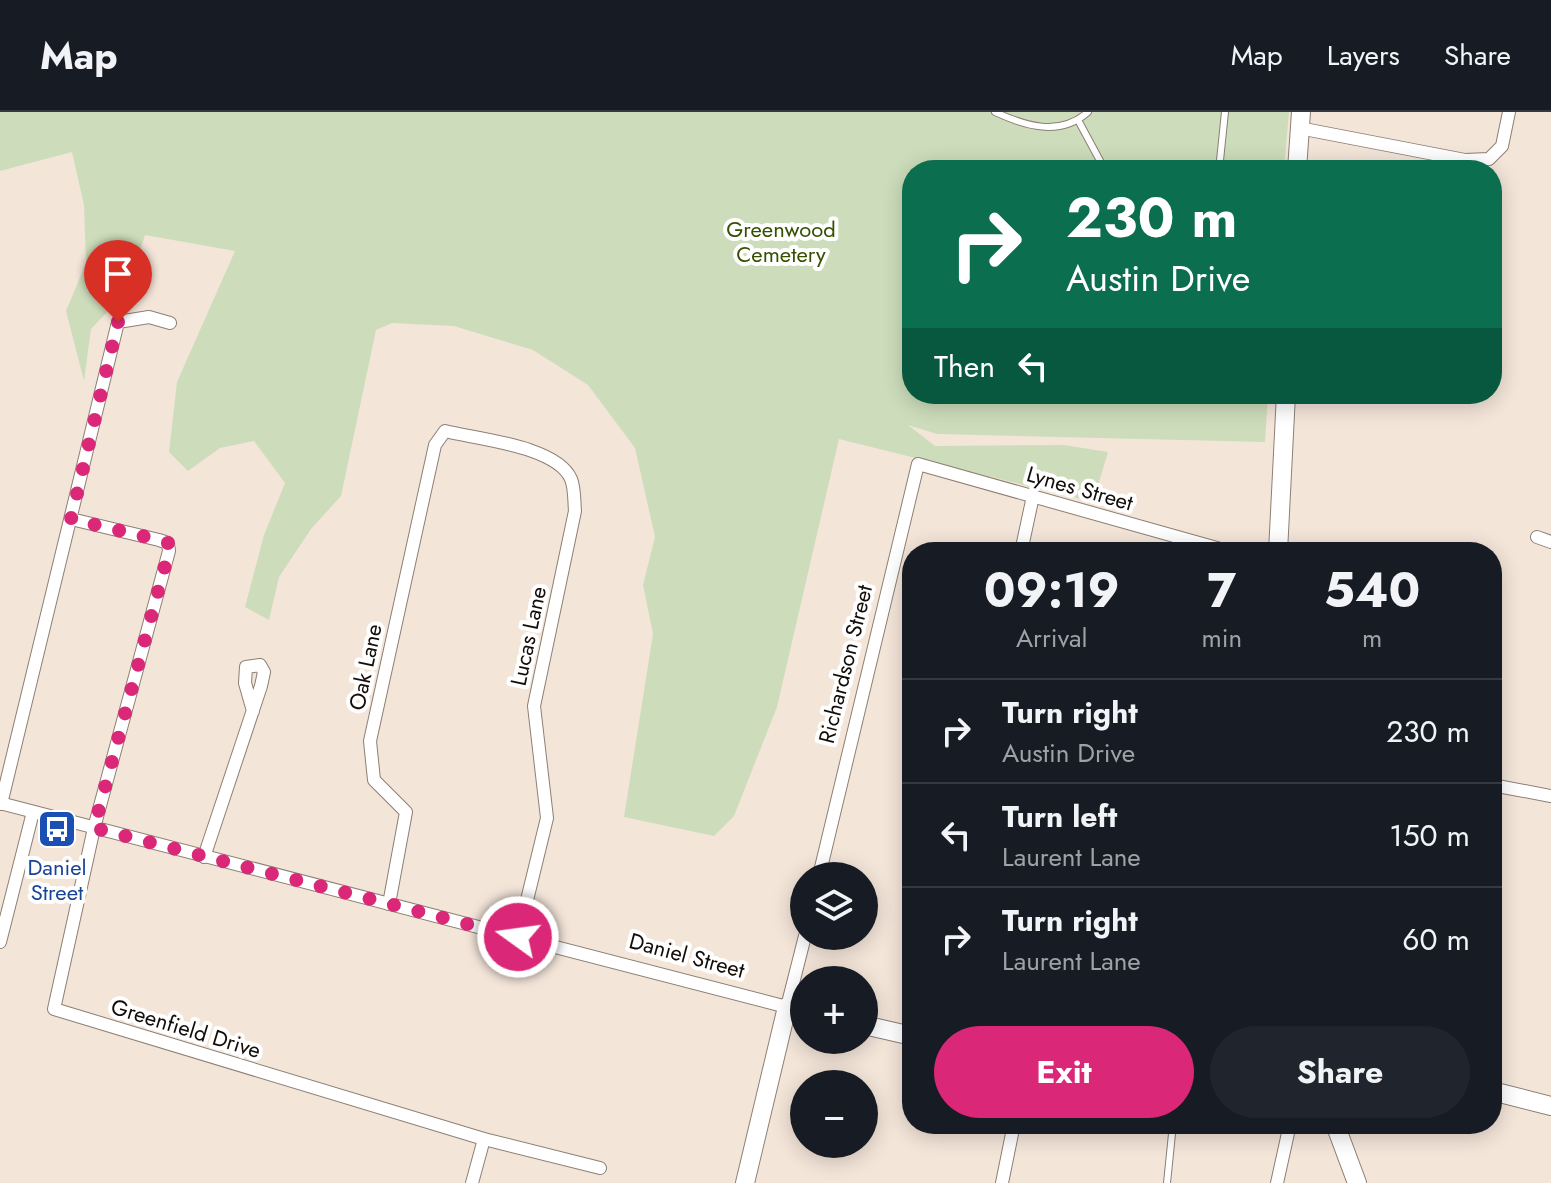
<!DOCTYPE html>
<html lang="en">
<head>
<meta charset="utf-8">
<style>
  :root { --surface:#171b24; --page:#20242c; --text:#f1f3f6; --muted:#9ea1a6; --line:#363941; --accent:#db2777 }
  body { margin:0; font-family:Jost,sans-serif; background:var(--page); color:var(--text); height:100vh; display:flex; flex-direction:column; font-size:30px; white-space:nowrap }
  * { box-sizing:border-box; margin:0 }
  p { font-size:26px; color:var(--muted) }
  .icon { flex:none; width:44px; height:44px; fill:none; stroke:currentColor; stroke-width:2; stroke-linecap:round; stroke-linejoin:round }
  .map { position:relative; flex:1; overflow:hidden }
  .details { position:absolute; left:902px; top:430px; width:600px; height:592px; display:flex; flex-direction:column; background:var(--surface); border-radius:32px; box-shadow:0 4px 20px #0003 }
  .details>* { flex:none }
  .top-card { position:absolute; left:902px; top:48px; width:600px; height:244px; border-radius:32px; box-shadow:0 4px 20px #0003; background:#0b6e4f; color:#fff; overflow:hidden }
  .fabs { position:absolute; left:790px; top:750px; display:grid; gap:16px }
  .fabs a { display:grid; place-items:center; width:88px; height:88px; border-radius:50%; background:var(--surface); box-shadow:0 4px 20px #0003; font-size:40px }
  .pin { position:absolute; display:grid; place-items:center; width:68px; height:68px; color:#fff; margin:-82px -34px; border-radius:50% 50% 50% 0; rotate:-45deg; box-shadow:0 0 8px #0007 }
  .pin .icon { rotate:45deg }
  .me { position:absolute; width:88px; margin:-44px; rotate:284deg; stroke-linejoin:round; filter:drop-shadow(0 0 6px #0008) }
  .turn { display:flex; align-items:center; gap:28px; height:168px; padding:0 32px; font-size:36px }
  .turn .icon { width:104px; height:104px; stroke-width:2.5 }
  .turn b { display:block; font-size:56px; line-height:68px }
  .then { display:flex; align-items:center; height:76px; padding:0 32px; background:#0003; gap:16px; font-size:30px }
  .eta { display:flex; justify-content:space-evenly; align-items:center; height:136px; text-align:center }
  .eta b { font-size:48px; font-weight:700; line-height:56px }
  .button { display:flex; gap:16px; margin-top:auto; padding:16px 32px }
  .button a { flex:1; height:92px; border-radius:48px; background:var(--accent); color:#fff; font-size:32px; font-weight:700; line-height:92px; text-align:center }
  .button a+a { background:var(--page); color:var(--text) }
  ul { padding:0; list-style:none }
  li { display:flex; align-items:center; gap:24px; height:104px; padding:0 32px; border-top:2px solid var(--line) }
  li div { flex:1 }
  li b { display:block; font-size:30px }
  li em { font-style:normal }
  header { display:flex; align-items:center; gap:48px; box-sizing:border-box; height:112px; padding:0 40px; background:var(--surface); border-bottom:2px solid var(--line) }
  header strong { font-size:38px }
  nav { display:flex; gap:44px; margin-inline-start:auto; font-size:28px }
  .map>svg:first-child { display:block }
  .green { fill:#cdddbb }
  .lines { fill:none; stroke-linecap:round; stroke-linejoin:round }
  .lane-casing { stroke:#8d7f74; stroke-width:8 }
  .street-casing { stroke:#8d7f74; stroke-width:14 }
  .secondary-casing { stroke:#8d7f74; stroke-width:20 }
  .lane { stroke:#fff; stroke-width:6 }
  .street { stroke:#fff; stroke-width:12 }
  .secondary { stroke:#fff; stroke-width:18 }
  .route { stroke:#db2777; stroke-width:14; stroke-dasharray:0 25.2 }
  .labels { text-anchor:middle; stroke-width:8; stroke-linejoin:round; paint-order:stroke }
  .park-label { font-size:22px; fill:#365000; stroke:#fff }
  .street-label { font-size:22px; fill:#120d09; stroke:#fff }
  .transit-label { font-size:22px; fill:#164399; stroke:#fff }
</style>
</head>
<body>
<header>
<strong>Map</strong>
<nav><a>Map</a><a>Layers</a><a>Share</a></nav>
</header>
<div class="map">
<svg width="1551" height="1071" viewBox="0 0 1551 1071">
  <rect width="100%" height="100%" fill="#f4e5d9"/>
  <!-- green -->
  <path class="green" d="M0,0h1289l-5,58h-372v224h356l-3,48 -328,-8 -29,-9 27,21 129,-1 44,7 -15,50 -254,-63 -62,268 -43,109 -20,20 -90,-19 29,-183 -10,-49 12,-48 -20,-89 -47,-63 -55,-35 -79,-24 -62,-3 -16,7 -35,166 -30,33 -32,48 -10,43 -24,-13 19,-72 21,-52 -31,-42 -34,7 -32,23 -19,-19 8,-70 58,-131 -90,-16 -18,56 -36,38 -7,52 -18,-70 20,-48 -2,-58 -12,-53 -72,19z"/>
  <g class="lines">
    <!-- lane casing -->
    <g class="lane-casing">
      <g id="lane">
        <path d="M995,0c30,14 65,25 93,0"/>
        <path d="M1078,8l27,50"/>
        <path d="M1219,58l6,-58"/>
        <path d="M1167,1071l6,-59"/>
      </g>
    </g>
    <!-- street casing -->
    <g class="street-casing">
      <g id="street">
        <path d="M1299,16l166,32 24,-1 13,-13 7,-34"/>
        <path d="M71,407l88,21 9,3 1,8 -75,277 -40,181 430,130 116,29"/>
        <path d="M1537,425l14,5"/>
        <path d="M1021,440l12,-56"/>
        <path d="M1492,673l59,11"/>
        <path d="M0,691l787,204 18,-71"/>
        <path d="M1,692l117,-482 31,-5 21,6"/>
        <path d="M204,745l57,-171 3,-14 -4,-7 -14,2 -1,16 8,28"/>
        <path d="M819,764l99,-412 313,88"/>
        <path d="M389,792l17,-92 -32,-32 -4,-39 65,-296 10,-14c32,8 112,15 126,48 4,10 3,22 4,32l-41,195 13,112 -29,119"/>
        <path d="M0,830l33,-130"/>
        <path d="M472,1071l12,-44"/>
        <path d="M1002,1071l12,-59"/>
        <path d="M1277,1071l13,-59"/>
      </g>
    </g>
    <!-- secondary casing -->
    <g class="secondary-casing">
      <g id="secondary">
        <path d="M1297,58l4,-58"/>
        <path d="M1278,440l8,-158"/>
        <path d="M864,913l48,11"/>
        <path d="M1492,979l59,15"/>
        <path d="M1335,1012l22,59"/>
        <path d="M745,1071l42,-176 17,4"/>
      </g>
    </g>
    <!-- lane -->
    <use href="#lane" class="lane"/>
    <!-- street -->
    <use href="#street" class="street"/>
    <!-- secondary -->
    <use href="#secondary" class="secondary"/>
  </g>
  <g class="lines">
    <!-- route -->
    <path class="route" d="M118,210l-47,197 88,21 9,3 1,8 -75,277 424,109"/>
  </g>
  <!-- icons -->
  <defs>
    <g id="bus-square" transform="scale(2)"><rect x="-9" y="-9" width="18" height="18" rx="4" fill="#1a4fb4" stroke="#fff"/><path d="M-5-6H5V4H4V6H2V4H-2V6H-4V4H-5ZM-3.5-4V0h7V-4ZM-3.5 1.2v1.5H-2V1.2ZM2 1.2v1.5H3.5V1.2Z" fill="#fff"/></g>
  </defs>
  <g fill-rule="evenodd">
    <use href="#bus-square" x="57" y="717"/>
  </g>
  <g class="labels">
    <!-- park labels -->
    <g class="park-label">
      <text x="781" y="125">Greenwood<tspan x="781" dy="25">Cemetery</tspan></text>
    </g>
    <!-- street labels -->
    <g class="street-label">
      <text transform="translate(1080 376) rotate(16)" y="8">Lynes Street</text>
      <text transform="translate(528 524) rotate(-78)" y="8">Lucas Lane</text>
      <text transform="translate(845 552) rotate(-76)" y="8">Richardson Street</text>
      <text transform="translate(365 555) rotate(-78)" y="8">Oak Lane</text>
      <text transform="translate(687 843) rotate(15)" y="8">Daniel Street</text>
      <text transform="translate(186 916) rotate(17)" y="8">Greenfield Drive</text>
    </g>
    <!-- transit labels -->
    <g class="transit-label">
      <text x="57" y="763">Daniel<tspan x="57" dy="25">Street</tspan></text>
    </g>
  </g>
</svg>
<div class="fabs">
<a><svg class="icon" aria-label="layers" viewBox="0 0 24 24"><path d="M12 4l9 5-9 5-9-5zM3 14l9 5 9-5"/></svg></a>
<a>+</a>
<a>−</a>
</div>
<div class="pin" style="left:118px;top:210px;background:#d93025"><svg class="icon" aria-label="arrive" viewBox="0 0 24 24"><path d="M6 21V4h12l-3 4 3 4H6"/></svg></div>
<svg class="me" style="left:518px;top:825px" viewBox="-20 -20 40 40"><circle r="17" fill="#db2777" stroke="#fff" stroke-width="3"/><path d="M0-11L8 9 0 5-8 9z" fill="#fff"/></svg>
<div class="top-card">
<div class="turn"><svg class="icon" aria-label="right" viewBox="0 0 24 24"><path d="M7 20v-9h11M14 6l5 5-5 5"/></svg><div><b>230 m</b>Austin Drive</div></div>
<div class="then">Then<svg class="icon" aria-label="left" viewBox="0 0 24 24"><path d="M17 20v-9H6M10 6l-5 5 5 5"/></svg></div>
</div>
<section class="details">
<div class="eta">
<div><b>09:19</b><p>Arrival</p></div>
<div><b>7</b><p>min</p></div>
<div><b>540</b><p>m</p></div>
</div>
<ul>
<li><svg class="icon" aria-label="right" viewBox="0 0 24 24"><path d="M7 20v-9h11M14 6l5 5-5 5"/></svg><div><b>Turn right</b><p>Austin Drive</p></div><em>230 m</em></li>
<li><svg class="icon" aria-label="left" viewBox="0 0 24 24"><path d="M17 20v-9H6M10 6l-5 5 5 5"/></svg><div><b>Turn left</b><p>Laurent Lane</p></div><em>150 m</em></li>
<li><svg class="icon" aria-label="right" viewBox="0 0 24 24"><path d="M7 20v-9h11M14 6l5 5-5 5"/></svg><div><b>Turn right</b><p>Laurent Lane</p></div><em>60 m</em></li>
</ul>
<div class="button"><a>Exit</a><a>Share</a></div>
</section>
</div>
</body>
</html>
